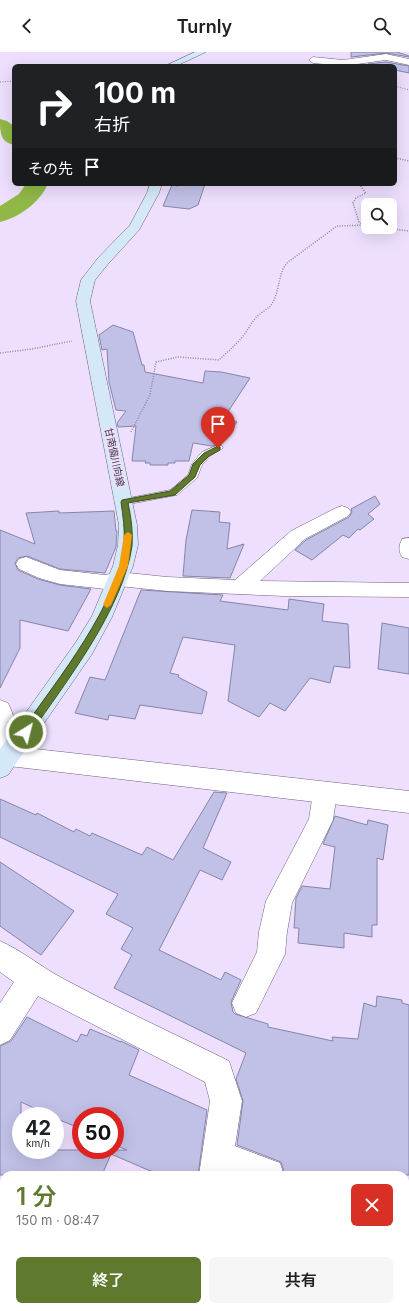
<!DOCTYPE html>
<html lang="ja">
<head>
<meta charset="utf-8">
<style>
  :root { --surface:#fff; --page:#f6f6f6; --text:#202124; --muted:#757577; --accent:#5f7a2e }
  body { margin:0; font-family:Inter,"Noto Sans JP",sans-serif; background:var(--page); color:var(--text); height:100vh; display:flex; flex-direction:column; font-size:15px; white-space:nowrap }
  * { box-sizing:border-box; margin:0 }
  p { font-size:13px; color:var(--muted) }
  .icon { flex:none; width:22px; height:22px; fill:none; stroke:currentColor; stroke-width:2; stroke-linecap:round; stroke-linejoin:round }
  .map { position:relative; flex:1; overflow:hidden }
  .side { position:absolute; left:0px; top:1119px; width:409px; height:140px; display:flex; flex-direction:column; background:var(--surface); border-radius:12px 12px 0 0; box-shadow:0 4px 16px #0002 }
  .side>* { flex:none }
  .banner { position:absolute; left:12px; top:12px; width:385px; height:122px; border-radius:6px; box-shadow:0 4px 16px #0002; background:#202124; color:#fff; overflow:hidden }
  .controls { position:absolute; left:361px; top:146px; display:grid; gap:8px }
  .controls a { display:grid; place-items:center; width:36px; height:36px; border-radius:6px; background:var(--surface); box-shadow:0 4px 16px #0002; font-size:20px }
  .speed { position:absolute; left:12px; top:1055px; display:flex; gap:8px; font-size:20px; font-weight:700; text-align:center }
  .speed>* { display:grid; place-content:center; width:52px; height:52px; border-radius:50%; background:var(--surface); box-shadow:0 4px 16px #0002; line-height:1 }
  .speed small { font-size:10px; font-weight:400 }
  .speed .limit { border:6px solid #d22; background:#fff; color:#111 }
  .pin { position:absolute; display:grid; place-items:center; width:34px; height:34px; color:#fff; margin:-41px -17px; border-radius:50% 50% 50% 0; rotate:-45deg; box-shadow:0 0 4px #0007 }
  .pin .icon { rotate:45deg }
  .me { position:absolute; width:44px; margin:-22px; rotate:36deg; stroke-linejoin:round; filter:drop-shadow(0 0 3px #0008) }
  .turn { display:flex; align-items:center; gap:14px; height:84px; padding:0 16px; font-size:18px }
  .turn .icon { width:52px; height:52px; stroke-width:2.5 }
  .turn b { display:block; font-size:28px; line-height:34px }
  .then { display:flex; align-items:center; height:38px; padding:0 16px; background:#0003; gap:8px; font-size:15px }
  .round { display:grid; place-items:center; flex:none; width:42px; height:42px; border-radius:6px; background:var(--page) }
  .overview { display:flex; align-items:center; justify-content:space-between; height:68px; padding:0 16px }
  h1 { font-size:24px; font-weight:600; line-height:30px; color:var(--accent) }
  .primary-button { display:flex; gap:8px; margin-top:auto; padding:8px 16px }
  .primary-button a { flex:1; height:46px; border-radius:6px; background:var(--accent); color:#fff; font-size:16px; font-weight:600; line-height:46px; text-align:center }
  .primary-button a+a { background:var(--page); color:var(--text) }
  header { display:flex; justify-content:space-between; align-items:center; height:52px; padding:0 16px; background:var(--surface); font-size:18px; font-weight:600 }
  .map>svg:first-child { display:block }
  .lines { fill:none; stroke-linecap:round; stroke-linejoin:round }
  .river { fill:#90b847; fill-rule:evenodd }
  .building { fill:#c1c0e7; stroke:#8685a9; fill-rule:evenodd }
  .service-casing { stroke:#706081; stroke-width:1 }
  .minor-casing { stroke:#706081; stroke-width:1 }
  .tertiary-casing { stroke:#706081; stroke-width:1 }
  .secondary-casing { stroke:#706081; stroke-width:1 }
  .path-far1 { stroke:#92879d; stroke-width:1; stroke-dasharray:1 1.5; stroke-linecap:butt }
  .path { stroke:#92879d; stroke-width:1.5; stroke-dasharray:1 1.5; stroke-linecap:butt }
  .service { fill:#fff; fill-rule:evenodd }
  .minor { fill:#fff; fill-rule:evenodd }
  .tertiary { fill:#fff; fill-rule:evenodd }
  .secondary { fill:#d5e8f8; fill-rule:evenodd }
  .route { fill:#5f7a2e; stroke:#3e4f1e }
  .slow { fill:#f59e0b }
  .labels { text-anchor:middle; stroke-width:3.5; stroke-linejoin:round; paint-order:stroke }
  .street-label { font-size:10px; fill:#3f3847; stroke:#eddffd }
</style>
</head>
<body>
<header><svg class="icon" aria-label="back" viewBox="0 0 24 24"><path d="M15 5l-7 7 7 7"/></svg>Turnly<svg class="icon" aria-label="search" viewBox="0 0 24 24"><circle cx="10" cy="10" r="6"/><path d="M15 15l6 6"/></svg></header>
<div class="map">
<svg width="409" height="1259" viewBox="0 0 409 1259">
  <rect width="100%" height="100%" fill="#eddffd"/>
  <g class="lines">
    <!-- river -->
    <g class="river">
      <path d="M0,67l7,2 7,5v19c-14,-3 -14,-13 -14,-26z"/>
      <path d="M26,132h22c-9,19 -28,33 -48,38v-16l19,-12z"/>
    </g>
  </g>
  <!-- building -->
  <g class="building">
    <path d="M351,0h46l12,4v1l-23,-4 -35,4z"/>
    <path d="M386,10l23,4v7l-14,-3v-4h-19l-8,-2z"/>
    <path d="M181,132h24l-7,21 -9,4 -26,-3 9,-21 6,1z"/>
    <path d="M113,273l20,7 9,33h2l1,7 58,11 2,-12 16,1 29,6 -26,40 13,4 -16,22 -9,2 -19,-3 -4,18h-14v2h-7v2h-18v-2h-5l1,-2h-14l4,-35 -18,1 -1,-4 9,-12 -10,-1 -7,-28 -2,-33 -5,1 -3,-15z"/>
    <path d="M375,444l5,8 -12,10 6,5 -14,11 -2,-1 -9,9 -6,-3 -31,25 -17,-10 11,-10 43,-23 3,-5 -1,-3z"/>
    <path d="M192,458l28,2 -1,10 11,1 -3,26 17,-5 -14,34 -47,-2 3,-36z"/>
    <path d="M59,459v2l55,-2 2,20h1l-1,16 -11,26 -45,-4 -33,-13 -9,2 -3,5 3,7 20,9 22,6 31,4 -23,42 -48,-11v28l-20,40v-158l35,14 -9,-31z"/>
    <path d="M141,538l82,5 -3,6 68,9 1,-11 35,5 -2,17 26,3 2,44 -16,-2 -4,17 -20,-5 -25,33 -15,-8 -11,14 -31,-16 7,-56 -52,-8 -13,36 9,2 -1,2 29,15 -5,22 -62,-9 -5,14 -26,-4 -1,5 -33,-7 15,-36 15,3z"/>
    <path d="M382,571l27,5v46l-31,-5z"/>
    <path d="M214,740l13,1 -24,55 28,14 -9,18 -22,-10 -41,80 62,30 4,-8 16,8 -10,22 2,10 2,2 33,10v3l65,14 -1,-4 26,2 6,-36 12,4 1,-11 25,4v3l7,2v170h-124l-4,-13 -44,-17 6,-44 -7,-22 10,-26 -132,-65 18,-33 -11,-6 12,-21 -27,-14 12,-20 -118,-57v-38l36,16 1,-2 37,19 2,-3 14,7 2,-3 50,22 5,-8 26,13z"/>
    <path d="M335,764l32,9 1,-5 20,5 -5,35 -6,-2v67h-5v12l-28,-4v15l-46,-5 1,-15h-5l2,-30 6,-12 28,3 5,-42 -12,-3z"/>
    <path d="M0,810l74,49 -33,44 -41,-29z"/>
    <path d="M27,965l50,25 4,-8 6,2 3,-7 31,13v-1l18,9 -10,25 78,35 -9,65h-34l-16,-5 -37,-16 -9,21h-102v-129l11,-5zM21,1050l30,14h4v2l26,11v-13h34v29l12,5h-106z"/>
  </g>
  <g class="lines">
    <!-- service casing -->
    <g class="service-casing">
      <path id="service" d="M218,393l4,1 1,2 -13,8 -8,9 -5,13 -20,17 -53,10 -5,-3 5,-3 46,-9 18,-15 4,-11 10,-12z"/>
    </g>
    <!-- minor casing -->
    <g class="minor-casing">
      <g id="minor">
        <path d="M386,2l23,5v6l-23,-5 -43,6 -30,-3 -4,-3 4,-3 30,3z"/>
        <path d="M342,454l6,2 3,4 -3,4 -43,23 -45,42 149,2v14l-125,-1 -117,-5 -48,-5 -14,3 -45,-5 -21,-6 -20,-9 -3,-5 3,-5 7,-2 34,13 45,5 14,-3 48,5 68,3 56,-49 45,-23z"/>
        <path d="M409,486v21l-7,-2c-4,-7 -3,-11 0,-18z"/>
        <path d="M0,648l8,3c7,14 16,46 9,60l-8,3 -9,-4z"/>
        <path d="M325,730l9,4 3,7 -4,27 -41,83 -5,29 -2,22 -29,59 -10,4 -10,-4 -4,-10 25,-51 2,-20 7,-31 43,-82 4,-26 3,-7z"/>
        <path d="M0,889c21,9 40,25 60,36 55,30 113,56 169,84l13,40 -7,45 45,17 4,12h-85l11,-74 -5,-19 -167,-86 -28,44 -10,5v-42l14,-21 -14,-10z"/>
        <path d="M405,1159l4,1v34l-4,-1z"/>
        <path d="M147,1255h39l-2,4h-39z"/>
      </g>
    </g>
    <!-- tertiary casing -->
    <g class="tertiary-casing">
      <path id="tertiary" d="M9,694l400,45v22l-400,-47 -9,-4 1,-13z"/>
    </g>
    <!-- secondary casing -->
    <g class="secondary-casing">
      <g id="secondary">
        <path d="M195,0h11l-30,14h-11z"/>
        <path d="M150,132h12l-3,9 -20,37 -31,34 -13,16 -5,21 47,224 1,20 -5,21 -21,51 -20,37 -84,121 -8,3v-29l76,-107 16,-26 21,-50 5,-21 1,-20 -43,-224 5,-21 17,-22 32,-33 17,-32z"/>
      </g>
    </g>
    <!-- path-far1 -->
    <g class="path-far1">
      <path d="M0,30l14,-1"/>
      <path d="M395,34l14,4"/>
    </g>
    <!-- path -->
    <g class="path">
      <path d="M395,106l14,3"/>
      <path d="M359,132l7,9 -10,5 -3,5 6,19 3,2"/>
      <path d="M377,175l32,4"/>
      <path d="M0,301l32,-4 40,-8"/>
      <path d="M131,380l19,-37 6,-33 22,-5 41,3c8,-8 17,-15 24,-24 6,-7 9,-16 17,-22 5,-4 10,-6 13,-12 7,-13 5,-30 15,-40l49,-36 31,-1"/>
    </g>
    <!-- service -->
    <use href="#service" class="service"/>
    <!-- minor -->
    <use href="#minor" class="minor"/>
    <!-- tertiary -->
    <use href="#tertiary" class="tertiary"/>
    <!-- secondary -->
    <use href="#secondary" class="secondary"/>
  </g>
  <!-- route -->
  <path class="route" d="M218,394l2,1v3l-11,6 -9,9 -5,12 -20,18 -47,8c3,14 5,28 4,43 -9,63 -66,136 -102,188h-7l-1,-2 1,-3c34,-49 96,-125 101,-185 1,-15 -1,-28 -3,-42l1,-2 48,-9 19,-16 4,-11 11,-11z"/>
  <!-- slow -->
  <path class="slow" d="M128,480l4,3 -4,31 -17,39 -4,3 -4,-3 16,-39 5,-31z"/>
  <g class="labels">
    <!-- street labels -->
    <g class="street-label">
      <text transform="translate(115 405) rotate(78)" y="4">甘南備川向線</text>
    </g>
  </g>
</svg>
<div class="controls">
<a><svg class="icon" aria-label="search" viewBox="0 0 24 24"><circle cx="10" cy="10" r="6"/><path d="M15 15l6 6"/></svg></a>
</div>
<div class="speed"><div>42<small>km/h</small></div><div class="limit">50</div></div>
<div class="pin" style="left:218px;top:396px;background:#d93025"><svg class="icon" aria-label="arrive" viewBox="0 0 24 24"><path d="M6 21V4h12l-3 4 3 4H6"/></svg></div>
<svg class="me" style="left:26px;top:680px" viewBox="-20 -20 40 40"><circle r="17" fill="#5f7a2e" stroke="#fff" stroke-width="3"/><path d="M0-11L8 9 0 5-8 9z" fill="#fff"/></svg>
<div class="banner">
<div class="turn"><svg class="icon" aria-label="right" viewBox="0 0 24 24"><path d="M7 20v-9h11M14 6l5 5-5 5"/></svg><div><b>100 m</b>右折</div></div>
<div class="then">その先<svg class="icon" aria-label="arrive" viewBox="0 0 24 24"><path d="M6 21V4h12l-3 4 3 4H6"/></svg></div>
</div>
<section class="side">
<div class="overview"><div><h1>1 分</h1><p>150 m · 08:47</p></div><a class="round" style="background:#d93025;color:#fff"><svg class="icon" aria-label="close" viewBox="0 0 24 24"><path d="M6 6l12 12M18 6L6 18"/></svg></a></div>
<div class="primary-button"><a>終了</a><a>共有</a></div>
</section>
</div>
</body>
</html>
